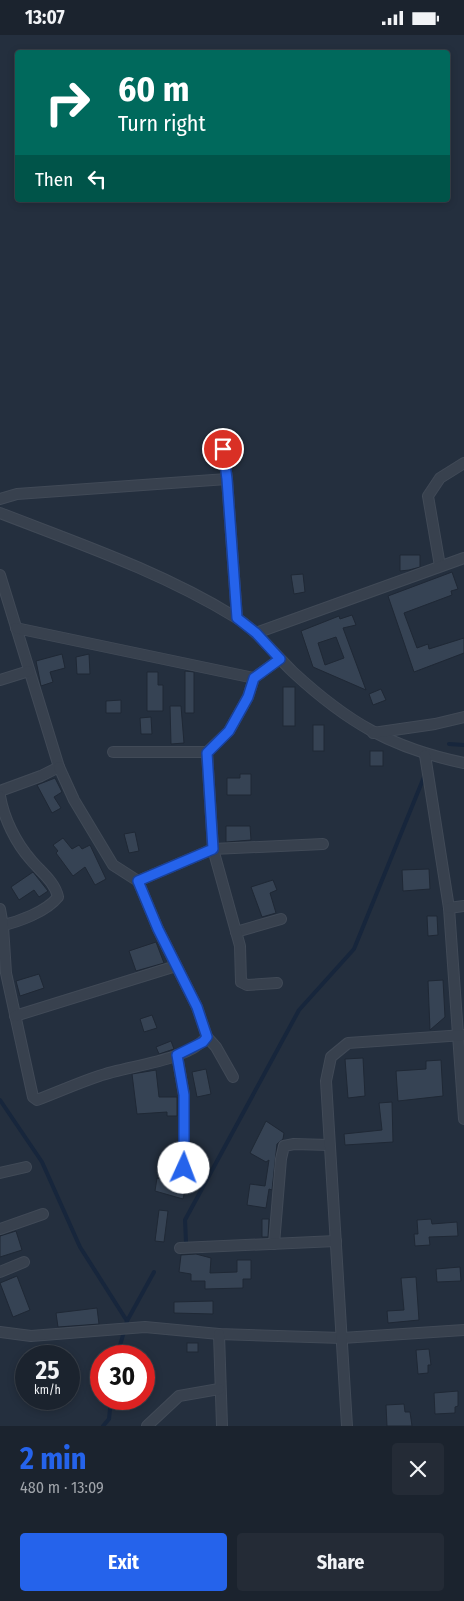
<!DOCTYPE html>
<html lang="en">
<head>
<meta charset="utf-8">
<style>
  :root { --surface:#1b232e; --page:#242b36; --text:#f1f3f6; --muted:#a0a4aa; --line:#39404a; --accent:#2563eb }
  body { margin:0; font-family:"Fira Sans Condensed",sans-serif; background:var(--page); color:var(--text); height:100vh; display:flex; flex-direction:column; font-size:19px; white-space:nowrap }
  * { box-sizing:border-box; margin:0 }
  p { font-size:16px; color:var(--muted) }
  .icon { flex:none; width:28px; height:28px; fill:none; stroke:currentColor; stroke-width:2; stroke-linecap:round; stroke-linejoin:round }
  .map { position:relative; height:1391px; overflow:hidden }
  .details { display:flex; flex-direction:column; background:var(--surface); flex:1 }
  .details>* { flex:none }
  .guide { position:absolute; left:15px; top:15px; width:435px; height:152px; border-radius:5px; box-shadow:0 2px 8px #0003,0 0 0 1px var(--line); background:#00695c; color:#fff; overflow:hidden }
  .speed { position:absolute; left:15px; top:1310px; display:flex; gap:10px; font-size:25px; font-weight:700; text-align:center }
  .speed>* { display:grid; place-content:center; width:65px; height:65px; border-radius:50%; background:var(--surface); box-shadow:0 2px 8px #0003,0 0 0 1px var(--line); line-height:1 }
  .speed small { font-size:12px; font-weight:400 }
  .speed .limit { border:8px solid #d22; background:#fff; color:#111 }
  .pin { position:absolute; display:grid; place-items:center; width:42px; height:42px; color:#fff; margin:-21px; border:2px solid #fff; border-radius:50%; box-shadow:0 1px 5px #0007 }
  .me { position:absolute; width:55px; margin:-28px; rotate:2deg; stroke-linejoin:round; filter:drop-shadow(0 0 4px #0008) }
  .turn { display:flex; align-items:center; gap:18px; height:105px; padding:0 20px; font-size:22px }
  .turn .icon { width:65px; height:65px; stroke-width:2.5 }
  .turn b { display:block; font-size:35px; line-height:42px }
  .then { display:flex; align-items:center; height:48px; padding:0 20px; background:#0003; gap:10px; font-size:19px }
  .round { display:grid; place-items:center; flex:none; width:52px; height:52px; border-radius:5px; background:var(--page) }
  .headline { display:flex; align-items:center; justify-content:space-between; height:85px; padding:0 20px }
  h1 { font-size:30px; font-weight:700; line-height:38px; color:var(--accent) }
  .button { display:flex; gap:10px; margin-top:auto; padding:10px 20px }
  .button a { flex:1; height:58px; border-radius:5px; background:var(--accent); color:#fff; font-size:20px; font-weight:700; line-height:58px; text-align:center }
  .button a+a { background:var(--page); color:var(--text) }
  .status { display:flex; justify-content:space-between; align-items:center; height:35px; padding:0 25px; background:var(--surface); direction:ltr }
  .status svg { height:14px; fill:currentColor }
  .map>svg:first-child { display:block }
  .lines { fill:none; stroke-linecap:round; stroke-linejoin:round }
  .stream { stroke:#17263c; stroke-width:4 }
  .building { fill:#364354; stroke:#1f2835; fill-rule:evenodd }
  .minor-casing { stroke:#414a57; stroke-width:12 }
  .minor { stroke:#38414e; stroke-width:10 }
  .route-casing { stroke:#184099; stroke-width:12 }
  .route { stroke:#2563eb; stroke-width:9 }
</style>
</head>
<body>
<div class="status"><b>13:07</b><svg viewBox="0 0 49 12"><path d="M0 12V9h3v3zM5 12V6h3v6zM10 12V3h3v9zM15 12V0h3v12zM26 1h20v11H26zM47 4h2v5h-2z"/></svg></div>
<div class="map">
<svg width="464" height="1391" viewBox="0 0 464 1391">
  <rect width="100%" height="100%" fill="#242f3e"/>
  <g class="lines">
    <!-- stream -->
    <g class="stream">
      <path d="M449,709l15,1"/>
      <path d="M0,1065l42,62 38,85 47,74 -10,35"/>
      <path d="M186,1207l-1,-22 114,-210 55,-61 70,-172"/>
      <path d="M127,1286l27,-49"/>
      <path d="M103,1391l6,-7 2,-20"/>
    </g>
  </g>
  <!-- building -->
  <g class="building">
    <path d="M400,520h20v12l-11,3 -9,1z"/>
    <path d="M452,537l6,17 -7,2 1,4 -48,18 13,35 11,-4 1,5 35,-11v15l-50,19 -26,-76z"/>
    <path d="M303,539l2,18 -11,2 -3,-19z"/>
    <path d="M352,580l4,10 -13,3 23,62 -53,-23 -12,-36 38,-15 1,3zM336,602l8,21 -19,7 -7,-22z"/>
    <path d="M62,619l3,14 -15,4 3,10 -12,4 -5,-25z"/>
    <path d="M89,619l1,20h-13l-1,-17z"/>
    <path d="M185,636l9,1v41h-9z"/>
    <path d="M147,637h11v13h5v26h-16z"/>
    <rect x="283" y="652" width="12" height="39"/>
    <path d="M381,654l5,11 -13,5 -4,-11z"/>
    <path d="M121,665v13h-15v-12z"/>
    <path d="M170,671h11l3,37 -13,1z"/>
    <path d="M151,682l1,17h-11l-1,-16z"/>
    <rect x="313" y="690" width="11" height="26"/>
    <rect x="370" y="716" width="13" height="15"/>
    <path d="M240,739h11v21h-24v-17h13z"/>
    <path d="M55,743l7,14 -8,5 7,11 -9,5 -15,-28z"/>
    <path d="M226,791h24l1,14 -25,2z"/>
    <path d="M135,797l4,19 -10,2 -5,-19z"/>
    <path d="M63,803l9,11 7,-4 3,4 8,-4 16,34 -11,6 -10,-18 -12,9 -17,-23 2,-2 -5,-6z"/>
    <path d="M429,834l1,20 -27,2 -1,-21z"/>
    <path d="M33,837l15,19 -9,6 -5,-7 -15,10 -8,-13z"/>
    <path d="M273,845l4,10 -7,3 6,20 -14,4 -11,-30z"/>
    <path d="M427,881h10l1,19 -10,1z"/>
    <path d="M156,907l8,21 -28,8 -7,-20z"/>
    <path d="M39,939l5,14 -24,8 -4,-15z"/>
    <path d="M443,945l2,37 -15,13 -2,-49z"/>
    <path d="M152,980l5,13 -13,4 -4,-13z"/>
    <path d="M171,1006l3,8 -15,5 -3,-7z"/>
    <path d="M363,1023l2,38 -17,2 -3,-39z"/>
    <path d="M441,1025l2,36 -45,5 -2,-30 30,-2v-8z"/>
    <path d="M206,1034l5,25 -14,3 -5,-25z"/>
    <path d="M156,1035l3,27h18v19h-10v-4l-30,2 -5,-40z"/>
    <path d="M392,1067l1,40 -48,3 -1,-11 38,-4 -3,-27z"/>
    <path d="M266,1086l18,12 -1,6 -6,5 -5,46 -3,-1 -3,19 -19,-3 3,-21 15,2 4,-26 -3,2 -16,-9z"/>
    <path d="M157,1143l29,8 -3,13 -28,-8z"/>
    <path d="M159,1175l9,1 -4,31 -9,-1z"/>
    <path d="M262,1184h7l-1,18h-6z"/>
    <path d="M431,1184l1,5 25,-2 1,14 -29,1 1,8 -15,1 -1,-12h4l-1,-14z"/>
    <path d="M16,1196l6,19 -22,7v-21z"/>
    <path d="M196,1219l15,4 -1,15 27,-1v-12h14v19h-8v9l-38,1v-8h-14v-7l-12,-2 2,-17z"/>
    <path d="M460,1232l1,14 -24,1 -1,-13z"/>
    <path d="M17,1241l13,34 -17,7 -13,-34z"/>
    <path d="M416,1242l3,43 -31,3 -1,-12 17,-1 -3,-32z"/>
    <path d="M213,1266v13l-39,-1v-11z"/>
    <path d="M97,1273l2,16 -41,3 -2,-14z"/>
    <rect x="187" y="1308" width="11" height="9"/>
    <path d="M429,1314l2,16h-3v8l-10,1 -2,-24z"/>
    <path d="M458,1356v15l-3,1v6l-20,1 -1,-21z"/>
    <path d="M404,1369l1,8h5l2,14h-25l-1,-21z"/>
  </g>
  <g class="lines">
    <!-- minor casing -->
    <g class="minor-casing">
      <g id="minor">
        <path d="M223,414l4,30 10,139"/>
        <path d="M0,464l17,-5 210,-15"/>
        <path d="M0,478c80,31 162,59 235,104 23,14 39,37 58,55 54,50 98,76 171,91"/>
        <path d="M440,531l-12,-70 12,-18 24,-15"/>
        <path d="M0,540l59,192 -18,9 -41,15"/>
        <path d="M16,593l238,50"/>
        <path d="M256,598l208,-75"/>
        <path d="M0,645l29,-9"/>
        <path d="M373,698l62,-9 29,-7"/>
        <path d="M113,717h94"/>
        <path d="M425,720l24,153 15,211"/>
        <path d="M0,761c4,23 16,47 31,64 10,12 24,22 27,37 -12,15 -40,25 -58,29"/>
        <path d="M138,846l75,-32 -6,-97 22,-21 19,-34 6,-19 26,-19"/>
        <path d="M449,873l15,-2"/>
        <path d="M0,874l3,17 3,47 27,124 4,3c21,-8 41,-17 62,-24 31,-11 86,-14 108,-39l-10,-30 -39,-78 -20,-48 -25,-16 -39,-65 -15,-33"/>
        <path d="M236,897l45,-13"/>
        <path d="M277,948l-30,2 -6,-3 -1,-36 -27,-97 110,-5"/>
        <path d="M15,981l161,-50"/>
        <path d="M207,1002l9,10 17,30"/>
        <path d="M177,1020l7,40v73"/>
        <path d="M0,1138l26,-6"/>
        <path d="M0,1194l43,-15"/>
        <path d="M274,1209l7,-85 3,-13 10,-2 35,1"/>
        <path d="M180,1213l156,-7"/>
        <path d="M0,1237l24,-10"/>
        <path d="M0,1297l31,4 114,-9 74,7 123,4 122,-8"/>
        <path d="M219,1299l3,92"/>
        <path d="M147,1391l32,-30 40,-7"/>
        <path d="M347,1391l-21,-345 5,-24 17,-14 116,-8"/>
      </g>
    </g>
    <!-- minor -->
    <use href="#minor" class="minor"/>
  </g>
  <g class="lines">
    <!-- route casing -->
    <g class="route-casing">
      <path id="route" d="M184,1133v-73l-7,-40 26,-13 4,-5 -10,-30 -39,-78 -20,-48 75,-32 -6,-96 22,-22 19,-34 6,-19 26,-19 -24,-26 -19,-15 -10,-139 -4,-30"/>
    </g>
    <!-- route -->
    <use href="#route" class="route"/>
  </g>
</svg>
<div class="speed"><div>25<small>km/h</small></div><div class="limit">30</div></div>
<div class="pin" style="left:223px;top:414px;background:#d93025"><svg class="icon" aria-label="arrive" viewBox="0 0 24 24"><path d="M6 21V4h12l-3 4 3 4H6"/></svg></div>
<svg class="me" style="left:184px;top:1133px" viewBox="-20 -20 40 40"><circle r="19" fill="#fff"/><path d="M0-13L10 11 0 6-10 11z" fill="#2563eb"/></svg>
<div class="guide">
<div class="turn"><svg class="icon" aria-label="right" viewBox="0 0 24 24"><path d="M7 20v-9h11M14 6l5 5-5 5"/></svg><div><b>60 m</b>Turn right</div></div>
<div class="then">Then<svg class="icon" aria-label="left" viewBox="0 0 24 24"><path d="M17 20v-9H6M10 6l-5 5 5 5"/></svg></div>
</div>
</div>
<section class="details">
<div class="headline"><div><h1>2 min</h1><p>480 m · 13:09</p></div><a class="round"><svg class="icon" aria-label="close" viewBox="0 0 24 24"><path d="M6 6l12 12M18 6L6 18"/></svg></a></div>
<div class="button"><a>Exit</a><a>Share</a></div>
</section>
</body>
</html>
